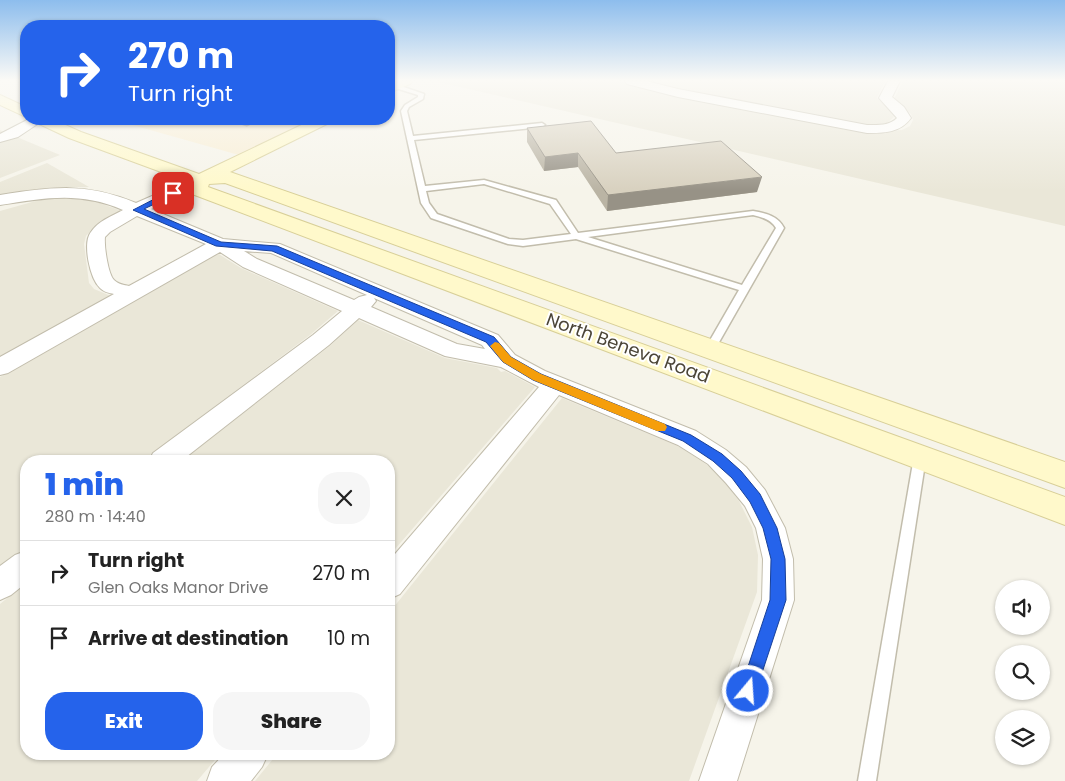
<!DOCTYPE html>
<html lang="en">
<head>
<meta charset="utf-8">
<style>
  :root { --surface:#fff; --page:#f6f6f6; --text:#222; --muted:#767676; --line:#e0e0e0; --accent:#2563eb }
  body { margin:0; font-family:Poppins,sans-serif; background:var(--page); color:var(--text); height:100vh; display:flex; flex-direction:column; font-size:19px; white-space:nowrap }
  * { box-sizing:border-box; margin:0 }
  p { font-size:16px; color:var(--muted) }
  .icon { flex:none; width:28px; height:28px; fill:none; stroke:currentColor; stroke-width:2; stroke-linecap:round; stroke-linejoin:round }
  .map { position:relative; flex:1; overflow:hidden }
  .panel { position:absolute; left:20px; top:455px; width:375px; height:305px; display:flex; flex-direction:column; background:var(--surface); border-radius:20px; box-shadow:0 1px 4px #0004 }
  .panel>* { flex:none }
  .hud { position:absolute; left:20px; top:20px; width:375px; height:105px; border-radius:20px; box-shadow:0 1px 4px #0004; background:#2563eb; color:#fff; overflow:hidden }
  .tools { position:absolute; left:995px; top:580px; display:grid; gap:10px }
  .tools a { display:grid; place-items:center; width:55px; height:55px; border-radius:50%; background:var(--surface); box-shadow:0 1px 4px #0004; font-size:25px }
  .pin { position:absolute; display:grid; place-items:center; width:42px; height:42px; color:#fff; margin:-21px; border-radius:10px; box-shadow:0 2px 8px #0006 }
  .me { position:absolute; width:55px; margin:-28px; rotate:18deg; stroke-linejoin:round; filter:drop-shadow(0 0 4px #0008) }
  .turn { display:flex; align-items:center; gap:18px; height:105px; padding:0 25px; font-size:22px }
  .turn .icon { width:65px; height:65px; stroke-width:2.5 }
  .turn b { display:block; font-size:35px; line-height:42px }
  .round { display:grid; place-items:center; flex:none; width:52px; height:52px; border-radius:20px; background:var(--page) }
  .head { display:flex; align-items:center; justify-content:space-between; height:85px; padding:0 25px }
  h1 { font-size:30px; font-weight:800; line-height:38px; color:var(--accent) }
  .primary-button { display:flex; gap:10px; margin-top:auto; padding:10px 25px }
  .primary-button a { flex:1; height:58px; border-radius:20px; background:var(--accent); color:#fff; font-size:20px; font-weight:800; line-height:58px; text-align:center }
  .primary-button a+a { background:var(--page); color:var(--text) }
  ul { padding:0; list-style:none }
  li { display:flex; align-items:center; gap:15px; height:65px; padding:0 25px; border-top:1px solid var(--line) }
  li div { flex:1 }
  li b { display:block; font-size:19px }
  li em { font-style:normal }
  .map>svg:first-child { display:block }
  .residential { fill:#eae7d8 }
  .commercial { fill:#f8eed5 }
  .lines { fill:none; stroke-linecap:round; stroke-linejoin:round }
  .lane-casing { stroke:#c2bdac; stroke-width:3 }
  .street-casing { stroke:#c2bdac; stroke-width:2 }
  .secondary-casing { stroke:#d8cf98; stroke-width:2 }
  .lane { fill:#fff; fill-rule:evenodd }
  .street { fill:#fff; fill-rule:evenodd }
  .secondary { fill:#fff9cb; fill-rule:evenodd }
  .wall { fill:#bab4a4 }
  .shaded-wall { fill:#979286 }
  .building { fill:#d8d1bf; stroke:#979286 }
  .route { fill:#2563eb; stroke:#184099 }
  .slow { fill:#f59e0b }
  .labels { text-anchor:middle; stroke-width:4; stroke-linejoin:round; paint-order:stroke }
  .street-label { font-size:18px; fill:#4b4537; stroke:#fff }
</style>
</head>
<body>
<div class="map">
<svg width="1065" height="781" viewBox="0 0 1065 781">
  <rect width="100%" height="100%" fill="#f6f4ea"/>
  <!-- residential -->
  <g class="residential">
    <path d="M434,81h184l58,14 176,36 19,1 31,-2 8,-4 3,-6 -2,-6 -17,-15 9,-18h162v145z"/>
    <path d="M644,81h241l-8,17 14,12 3,7 -7,6 -24,3 -182,-35z"/>
    <path d="M0,130l60,25 -60,23z"/>
    <path d="M47,163l42,24 -39,1 -50,7v-13z"/>
    <path d="M50,197l41,3 31,11 -28,16 -8,9 -2,8 5,39 5,6 17,7 -111,62v-147z"/>
    <path d="M217,253l24,15 97,43 -28,24 -168,126h-116v87l-26,19v-190z"/>
    <path d="M358,320l87,38 52,10 4,4 4,-1 30,16 -146,169v-95h-207l149,-116z"/>
    <path d="M562,398l118,49 26,17 17,15 16,22 13,26 6,28 -1,37 -68,189h-434l22,-27h112v-141z"/>
    <path d="M26,583v171h194l-23,27h-197v-177z"/>
  </g>
  <!-- commercial -->
  <path class="commercial" d="M111,119h205l-77,36z"/>
  <g class="lines">
    <!-- lane casing -->
    <g class="lane-casing">
      <g id="lane">
        <path d="M389,82l35,12 -1,5 -14,8 -2,4 6,25 129,-13 3,2 -3,2 -128,13 11,46 59,-6 72,20 22,33 175,-22c13,2 25,5 31,17l-70,123h-8l-1,-2 34,-59 -163,-51 -53,7 -15,-2 -77,-26 -10,-15 -20,-92 4,-6 13,-8v-2l-29,-9zM484,184l66,20 21,30 -48,6 -14,-1 -72,-25 -8,-11 -3,-12zM753,215c9,2 19,5 23,13l-34,57 -154,-48z"/>
        <path d="M228,119l18,2 14,-2 -13,6z"/>
        <path d="M920,452l4,1 2,4 -50,324h-18l56,-324 2,-4z"/>
      </g>
    </g>
    <!-- street casing -->
    <g class="street-casing">
      <g id="street">
        <path d="M625,81h21l32,8 189,36c11,0 22,1 30,-7l-18,-20 9,-17h12l-8,16 12,10 7,11c-11,15 -27,15 -44,15l-189,-36 -51,-13z"/>
        <path d="M29,119h16l-27,18 -18,5v-8z"/>
        <path d="M200,175l6,2 2,3 -2,3 -55,26 72,30 57,5 218,91 17,20 30,16 151,60 30,19 20,17 19,23 20,38 8,31 1,41 -57,181h-38l63,-181 1,-41 -7,-31 -11,-22 -19,-23 -18,-19 -30,-19 -119,-50 -159,199 -11,5v-38l150,-174 -38,-20 -56,-11 -86,-38 -30,27 -148,116h-32l4,-8 160,-118 29,-24 -99,-44 -23,-15 -212,121 -8,2v-18l114,-63c-5,-1 -10,-2 -14,-6 -10,-9 -18,-45 -9,-56 7,-11 21,-16 32,-22 -44,-19 -77,-12 -123,-5v-10c52,-8 86,-13 136,8zM137,216l69,28 -77,42c-5,-1 -11,-2 -15,-6 -6,-6 -10,-34 -9,-43l5,-5zM244,251l27,2 96,42 -8,2 -5,3 -97,-41zM374,298l108,47 3,4 -28,-5 -86,-37 5,-6z"/>
        <path d="M26,551v32l-15,12 -11,5v-34l15,-11z"/>
        <path d="M224,754h44l-6,13 -11,14h-44l5,-14z"/>
      </g>
    </g>
    <!-- secondary casing -->
    <g class="secondary-casing">
      <g id="secondary">
        <path d="M394,81h18l-2,3 -21,9v-9z"/>
        <path d="M0,95l26,12v10l-26,-12z"/>
        <path d="M32,119h20l29,13 118,42 115,-55h20l-3,3 -101,50 835,290v26l-840,-305 -16,1 -1,3 857,310v28l-873,-331 -2,-4 1,-7 -122,-45 -34,-16z"/>
      </g>
    </g>
    <!-- lane -->
    <use href="#lane" class="lane"/>
    <!-- street -->
    <use href="#street" class="street"/>
    <!-- secondary -->
    <use href="#secondary" class="secondary"/>
  </g>
  <!-- wall -->
  <path class="wall" d="M527,128l89,25 141,39 -150,19 -29,-44 -34,4 -17,-29z"/>
  <!-- shaded-wall -->
  <g class="shaded-wall">
    <path d="M578,153v14l-34,4 1,-14z"/>
    <path d="M762,177l-5,15 -150,19 1,-16z"/>
  </g>
  <!-- building -->
  <path class="building" d="M591,121l25,32 105,-12 41,36 -154,18 -30,-42 -33,4 -18,-29z"/>
  <!-- sky -->
  <linearGradient id="sky" x2="0" y2="1"><stop stop-color="#8dbded"/><stop offset="0.42" stop-color="#fbfaf6"/><stop offset="1" stop-color="#fbfaf6" stop-opacity="0"/></linearGradient>
  <rect width="1065" height="191" fill="url(#sky)"/>
  <!-- route -->
  <path class="route" d="M170,191l7,2 -33,16 77,33 56,4 217,91 17,20 30,17 150,61 31,19 19,17 19,23 17,34 8,31 1,41 -32,97 -6,2 -6,-2 -2,-6 30,-91 1,-41 -8,-31 -13,-26 -18,-24 -19,-17 -30,-20 -150,-61 -30,-18 -17,-20 -214,-91 -56,-5 -83,-36z"/>
  <!-- slow -->
  <path class="slow" d="M495,342l4,1 12,14 30,17 124,50 2,3 -2,4h-8l-124,-51 -30,-18 -13,-16z"/>
  <g class="labels">
    <!-- street labels -->
    <g class="street-label">
      <text transform="translate(628 348) rotate(20)" y="6">North Beneva Road</text>
    </g>
  </g>
</svg>
<div class="tools">
<a><svg class="icon" aria-label="sound" viewBox="0 0 24 24"><path d="M4 9h4l5-4v14l-5-4H4zM17 9q2 3 0 6"/></svg></a>
<a><svg class="icon" aria-label="search" viewBox="0 0 24 24"><circle cx="10" cy="10" r="6"/><path d="M15 15l6 6"/></svg></a>
<a><svg class="icon" aria-label="layers" viewBox="0 0 24 24"><path d="M12 4l9 5-9 5-9-5zM3 14l9 5 9-5"/></svg></a>
</div>
<div class="pin" style="left:173px;top:193px;background:#d93025"><svg class="icon" aria-label="arrive" viewBox="0 0 24 24"><path d="M6 21V4h12l-3 4 3 4H6"/></svg></div>
<svg class="me" style="left:748px;top:691px" viewBox="-20 -20 40 40"><circle r="17" fill="#2563eb" stroke="#fff" stroke-width="3"/><path d="M0-11L8 9 0 5-8 9z" fill="#fff"/></svg>
<div class="hud">
<div class="turn"><svg class="icon" aria-label="right" viewBox="0 0 24 24"><path d="M7 20v-9h11M14 6l5 5-5 5"/></svg><div><b>270 m</b>Turn right</div></div>
</div>
<section class="panel">
<div class="head"><div><h1>1 min</h1><p>280 m · 14:40</p></div><a class="round"><svg class="icon" aria-label="close" viewBox="0 0 24 24"><path d="M6 6l12 12M18 6L6 18"/></svg></a></div>
<ul>
<li><svg class="icon" aria-label="right" viewBox="0 0 24 24"><path d="M7 20v-9h11M14 6l5 5-5 5"/></svg><div><b>Turn right</b><p>Glen Oaks Manor Drive</p></div><em>270 m</em></li>
<li><svg class="icon" aria-label="arrive" viewBox="0 0 24 24"><path d="M6 21V4h12l-3 4 3 4H6"/></svg><div><b>Arrive at destination</b></div><em>10 m</em></li>
</ul>
<div class="primary-button"><a>Exit</a><a>Share</a></div>
</section>
</div>
</body>
</html>
